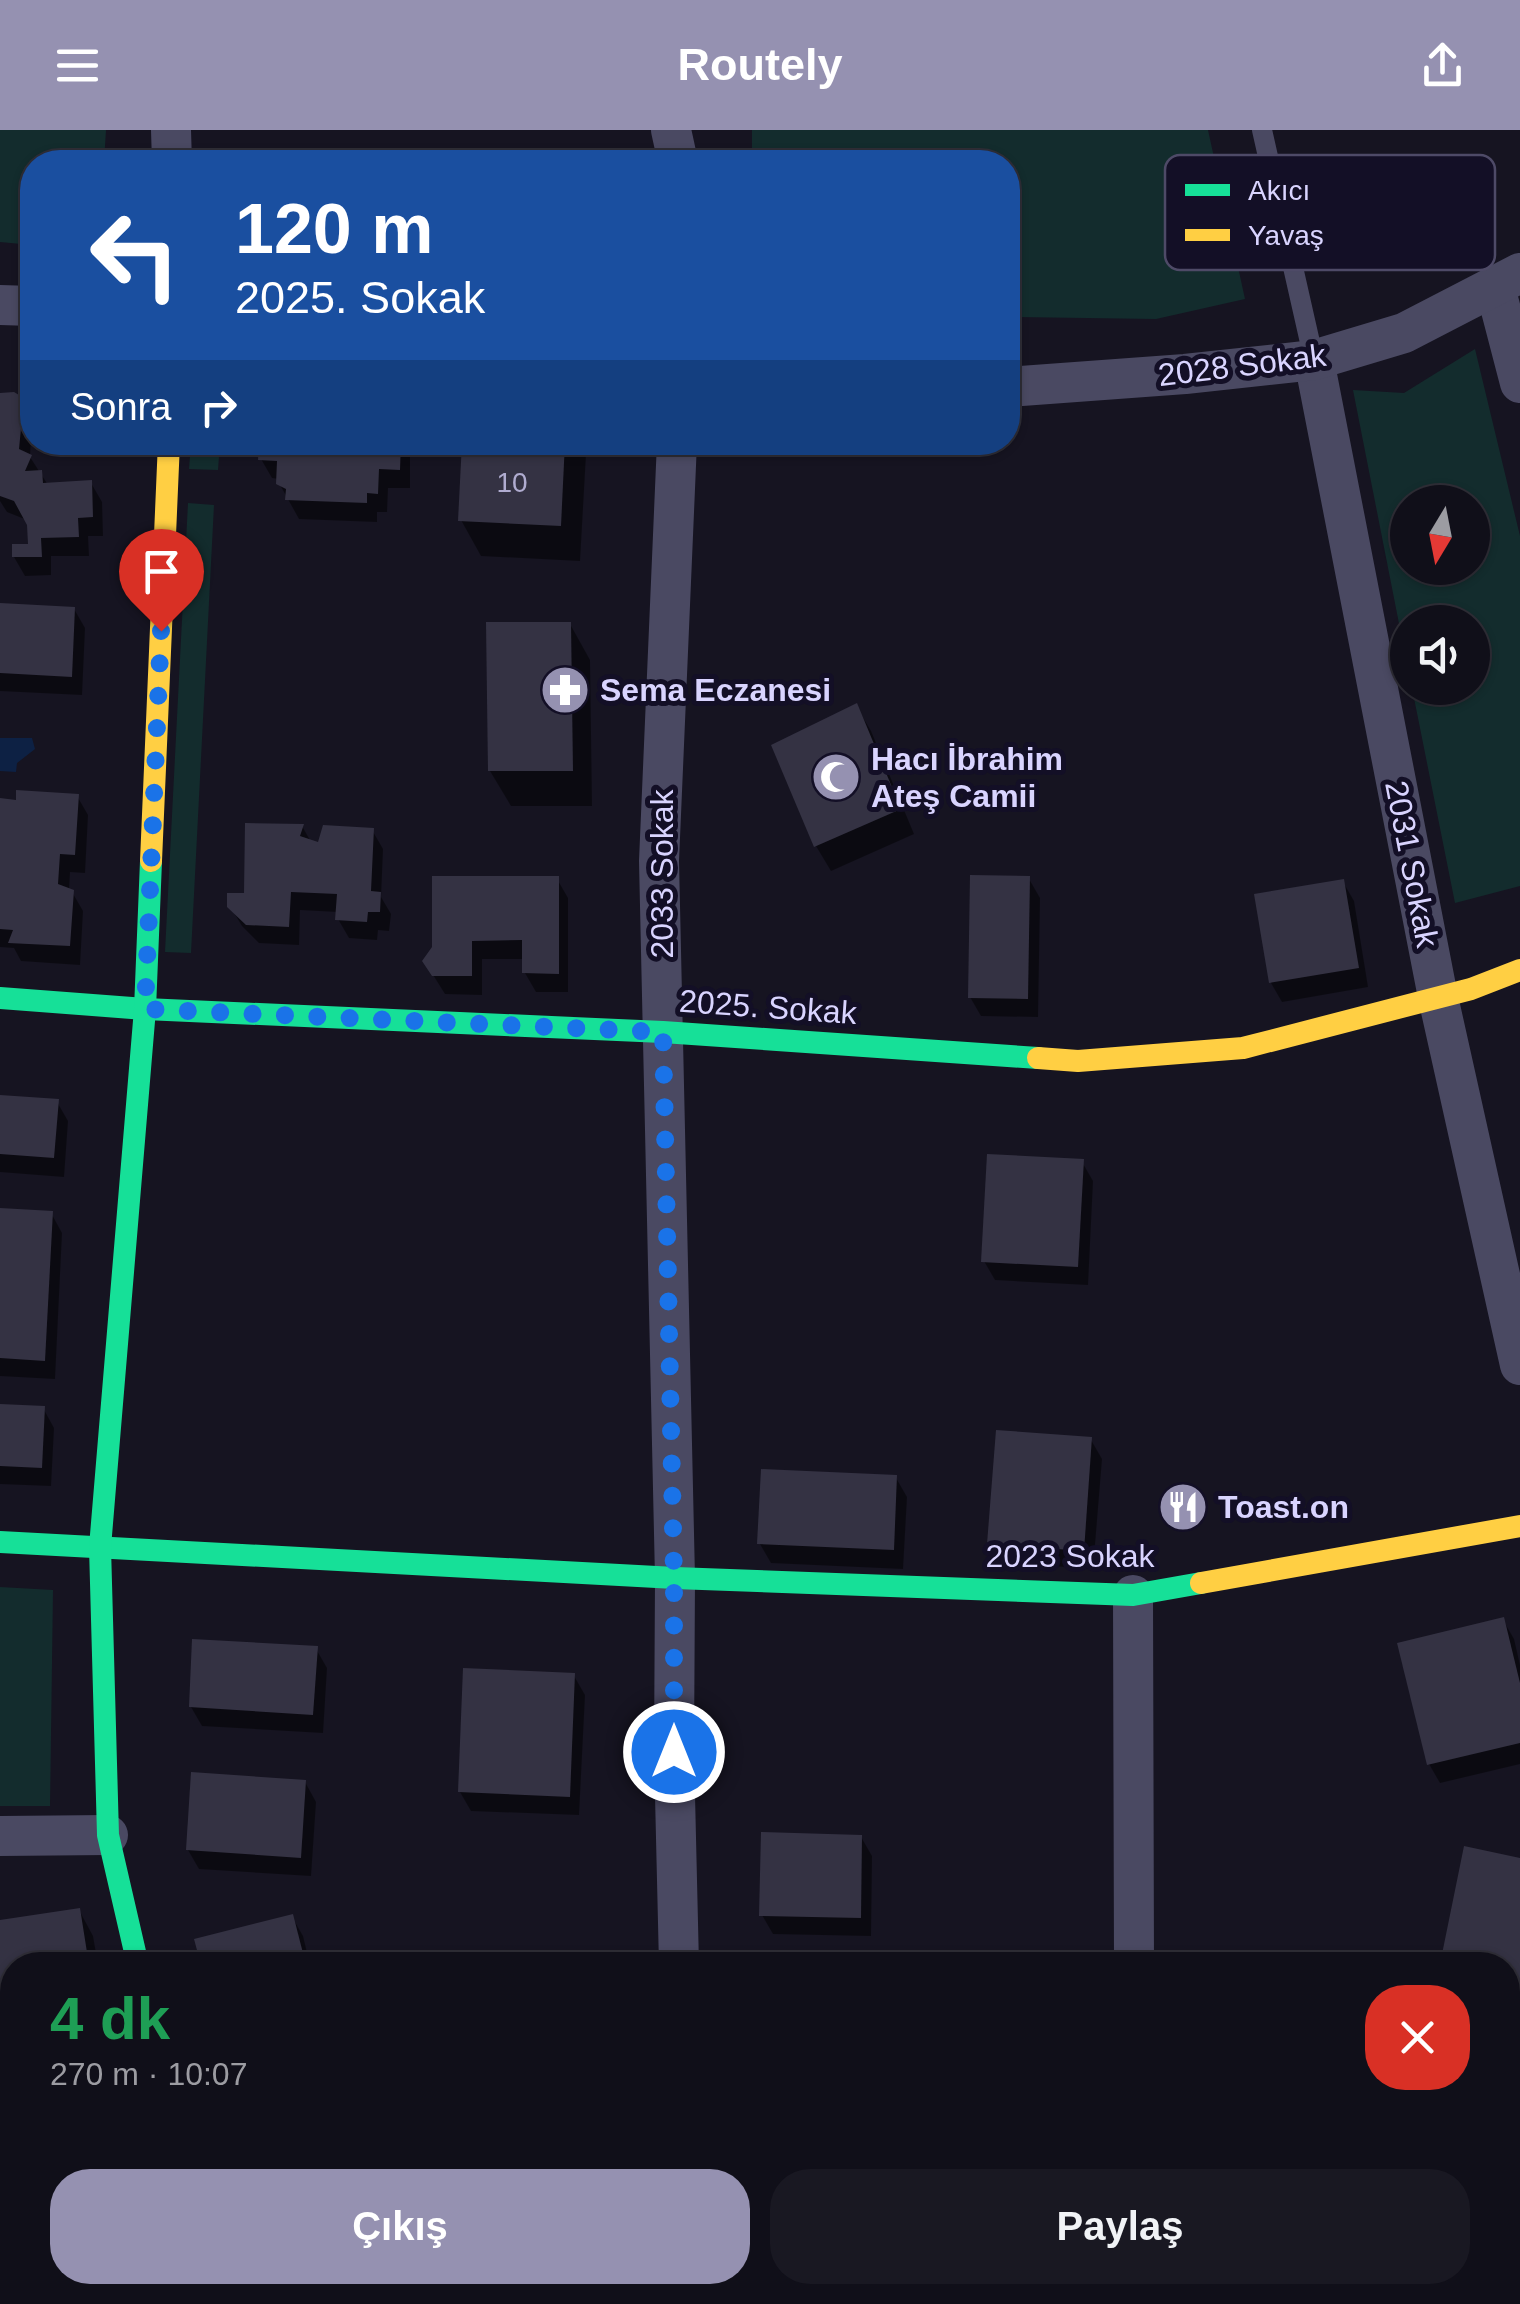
<!DOCTYPE html>
<html lang="tr">
<head>
<meta charset="utf-8">
<style>
  :root { --surface:#100f19; --page:#191822; --text:#f1f3f6; --muted:#9c9ca2; --line:#302f38; --accent:#9591b1 }
  body { margin:0; font-family:Helvetica,sans-serif; background:var(--page); color:var(--text); height:100vh; display:flex; flex-direction:column; font-size:38px; white-space:nowrap }
  * { box-sizing:border-box; margin:0 }
  p { font-size:32px; color:var(--muted) }
  .icon { flex:none; width:55px; height:55px; fill:none; stroke:currentColor; stroke-width:2; stroke-linecap:round; stroke-linejoin:round }
  .map { position:relative; flex:1; overflow:hidden }
  .panel { position:absolute; left:0px; top:1822px; width:1520px; height:352px; display:flex; flex-direction:column; background:var(--surface); border-radius:40px 40px 0 0; box-shadow:0 2px 8px #0004,0 0 0 2px var(--line) }
  .panel>* { flex:none }
  .top-card { position:absolute; left:20px; top:20px; width:1000px; height:305px; border-radius:40px; box-shadow:0 2px 8px #0004,0 0 0 2px var(--line); background:#1a4fa0; color:#fff; overflow:hidden }
  .needle { width:65px; rotate:190deg }
  .buttons { position:absolute; left:1390px; top:355px; display:grid; gap:20px }
  .buttons a { display:grid; place-items:center; width:100px; height:100px; border-radius:50%; background:var(--surface); box-shadow:0 2px 8px #0004,0 0 0 2px var(--line); font-size:50px }
  .pin { position:absolute; display:grid; place-items:center; width:85px; height:85px; color:#fff; margin:-102px -42px; border-radius:50% 50% 50% 0; rotate:-45deg; box-shadow:0 0 10px #0007 }
  .pin .icon { rotate:45deg }
  .me { position:absolute; width:110px; margin:-55px; rotate:0deg; stroke-linejoin:round; filter:drop-shadow(0 0 8px #0008) }
  .turn { display:flex; align-items:center; gap:35px; height:210px; padding:0 50px; font-size:45px }
  .turn .icon { width:130px; height:130px; stroke-width:2.5 }
  .turn b { display:block; font-size:70px; line-height:85px }
  .then { display:flex; align-items:center; height:95px; padding:0 50px; background:#0003; gap:20px; font-size:38px }
  .round { display:grid; place-items:center; flex:none; width:105px; height:105px; border-radius:40px; background:var(--page) }
  .headline { display:flex; align-items:center; justify-content:space-between; height:170px; padding:0 50px }
  h1 { font-size:60px; font-weight:700; line-height:75px; color:#1e9e55 }
  .cta { display:flex; gap:20px; margin-top:auto; padding:20px 50px }
  .cta a { flex:1; height:115px; border-radius:40px; background:var(--accent); color:#fff; font-size:40px; font-weight:700; line-height:115px; text-align:center }
  .cta a+a { background:var(--page); color:var(--text) }
  header { display:flex; justify-content:space-between; align-items:center; height:130px; padding:0 50px; background:var(--accent); color:#fff; font-size:45px; font-weight:700 }
  .map>svg:first-child { display:block }
  .green { fill:#132c2d; fill-rule:evenodd }
  .water { fill:#0d2144 }
  .shadow { fill:#0007 }
  .building { fill:#343243 }
  .lines { fill:none; stroke-linecap:round; stroke-linejoin:round }
  .lane { stroke:#4a4962; stroke-width:20 }
  .street { stroke:#4a4962; stroke-width:40 }
  .fast { stroke:#16e098; stroke-width:22 }
  .slow { stroke:#ffcf43; stroke-width:22 }
  .route { stroke:#1a73e8; stroke-width:18; stroke-dasharray:0 32.4 }
  .labels { text-anchor:middle; stroke-width:10; stroke-linejoin:round; paint-order:stroke }
  .number-label { font-size:28px; fill:#b0acd0 }
  .street-label { font-size:32px; fill:#d9d4ff; stroke:#130f26 }
  .poi-label { font-size:32px; font-weight:bold; fill:#d9d4ff; stroke:#130f26; text-anchor:start }
  .key { fill:#130f26; stroke:#4e4a67; stroke-width:2.5 }
  .key-label { font-size:28px; fill:#d9d4ff }
</style>
</head>
<body>
<header><svg class="icon" aria-label="menu" viewBox="0 0 24 24"><path d="M4 6h16M4 12h16M4 18h16"/></svg>Routely<svg class="icon" aria-label="share" viewBox="0 0 24 24"><path d="M12 15V3M7 8l5-5 5 5M5 13v7h14v-7"/></svg></header>
<div class="map">
<svg width="1520" height="2174" viewBox="0 0 1520 2174">
  <rect width="100%" height="100%" fill="#161421"/>
  <!-- green -->
  <g class="green">
    <path d="M0,0h106l-2,32h-72v83l-32,-3z"/>
    <path d="M752,0h456l37,169 -89,20 -148,-2v-155h-256z"/>
    <path d="M1475,219l45,187v350l-65,17 -43,-215h60v-66h-64l-1,42 -54,-274 51,3zM1472,372v66h-64v-66z"/>
    <path d="M191,313h29l-2,27 -29,-1z"/>
    <path d="M188,373l26,2 -23,448 -26,-1z"/>
    <path d="M0,1457l53,3 -3,216h-50z"/>
  </g>
  <!-- water -->
  <path class="water" d="M0,608h32l3,11 -18,14 -1,9 -16,-1z"/>
  <!-- shadow -->
  <g class="shadow">
    <path d="M0,265l22,5 10,18 -2,39 18,28 43,-2 11,19 1,34h-15l1,20h-38v19l-26,1 -11,-19 16,-11 -3,-26 -20,-8 -7,-11z"/>
    <path d="M261,312h149v46h-22l-1,24h-10v10l-78,-3 -20,-36v-4l-7,-1 -11,-19z"/>
    <path d="M465,312h114l7,12 -6,107 -99,-5 -20,-36z"/>
    <path d="M0,475l74,4 11,19 -3,67 -82,-4z"/>
    <path d="M570,494l20,36 2,146h-81l-21,-35z"/>
    <path d="M856,576l15,25 43,103 -83,37 -15,-25z"/>
    <path d="M77,666l11,19 -3,58 -15,-1 -1,18 3,2 11,19 -3,54 -59,-4 -7,-13 -14,-1v-146l18,1z"/>
    <path d="M302,696l9,16 9,3 52,-15 11,19 -2,48 10,17 -2,17 -11,-1 -1,10 -28,-2 -11,-19v-7l-38,-2 -1,35 -40,-2 -17,-17 -12,-20 17,-10z"/>
    <path d="M557,749l11,19v94h-32l-11,-19v-14h-43v36l-37,-1 -20,-32z"/>
    <path d="M1029,749l11,19 -2,119 -57,-1 -11,-19z"/>
    <path d="M1343,752l11,19 14,86 -86,15 -11,-19z"/>
    <path d="M0,967l57,5 11,19 -4,56 -64,-5z"/>
    <path d="M1082,1032l11,19 -5,104 -93,-5 -11,-19z"/>
    <path d="M0,1081l51,2 11,20 -7,146 -55,-3z"/>
    <path d="M0,1276l43,2 11,20 -3,58 -51,-2z"/>
    <path d="M1091,1310l11,19 -9,110 -93,-7 -11,-19z"/>
    <path d="M896,1348l11,19 -4,72 -132,-6 -11,-19z"/>
    <path d="M1503,1490l11,19 6,26v99l-80,19 -11,-19z"/>
    <path d="M316,1519l11,19 -4,65 -121,-7 -11,-19z"/>
    <path d="M574,1546l11,19 -6,120 -108,-4 -11,-19z"/>
    <path d="M305,1652l11,20 -5,74 -112,-7 -11,-19z"/>
    <path d="M861,1707l11,19 -1,80 -98,-2 -11,-19z"/>
    <path d="M1520,1730v137l-12,-3v-29l-66,-1z"/>
    <path d="M79,1780l14,26 5,29h-86v110l-12,2v-154z"/>
    <path d="M292,1787l11,19 7,29h-106z"/>
    <path d="M1508,1962l12,5v137l-12,-5z"/>
    <path d="M0,2105l3,5v64h-3z"/>
    <rect x="311" y="2162" width="108" height="12"/>
    <path d="M446,2162h124l-1,12h-124z"/>
    <rect x="766" y="2162" width="114" height="12"/>
    <path d="M1186,2162h118l2,12h-137z"/>
  </g>
  <!-- building -->
  <g class="building">
    <path d="M14,262l10,6 -5,51 13,6 -7,16 17,-1 1,13 49,-3 1,37 -15,1 1,19 -38,1 1,19h-30v-13h16l-1,-19 -13,-24 -14,-5v-103z"/>
    <path d="M259,312h142l-1,28 -21,-1 -1,25 -11,-1v10l-82,-3 1,-11 -10,-5 1,-23 -19,-1z"/>
    <path d="M462,312h103l-4,84 -103,-5z"/>
    <path d="M0,473l75,4 -3,70 -72,-4z"/>
    <path d="M486,492h85l2,149h-85z"/>
    <path d="M857,573l44,106 -87,38 -43,-102z"/>
    <path d="M16,660l63,4 -4,61 -15,-1 -2,30 16,6 -4,56 -62,-3 5,-13 -13,-1v-131l16,2z"/>
    <path d="M245,693l59,1 -4,12 18,6 5,-17 51,3 -3,63 10,1 -1,20h-12l-1,10 -32,-2 2,-26 -46,-2 -2,35 -43,-2 -19,-18v-14h17z"/>
    <path d="M970,745l60,1 -2,123 -60,-1z"/>
    <path d="M432,746h127v98l-37,-1v-33l-50,1v35h-40l-10,-15 10,-14z"/>
    <path d="M1344,749l15,89 -90,15 -15,-89z"/>
    <path d="M0,965l59,4 -5,59 -54,-4z"/>
    <path d="M987,1024l97,5 -6,108 -97,-5z"/>
    <path d="M0,1078l53,3 -8,150 -45,-3z"/>
    <path d="M0,1274l45,2 -3,62 -42,-2z"/>
    <path d="M996,1300l96,7 -8,114 -97,-7z"/>
    <path d="M761,1339l136,6 -3,75 -137,-6z"/>
    <path d="M1504,1487l16,66v60l-93,22 -30,-122z"/>
    <path d="M192,1509l126,7 -5,69 -124,-8z"/>
    <path d="M463,1538l112,5 -5,124 -112,-5z"/>
    <path d="M191,1642l115,8 -5,78 -115,-8z"/>
    <path d="M761,1702l101,3 -1,83 -102,-2z"/>
    <path d="M1464,1716l56,12v123l-12,-3v-13l-68,-1z"/>
    <path d="M80,1778l9,57h-77v83l-12,2v-130z"/>
    <path d="M293,1784l13,51h-105l-7,-26z"/>
    <path d="M1508,1959l12,5v127l-12,-5z"/>
    <path d="M44,2162h104l3,12h-105z"/>
    <rect x="309" y="2162" width="100" height="12"/>
    <path d="M444,2162h114v12h-115z"/>
    <path d="M763,2162h108v12h-107z"/>
    <path d="M1172,2162h127l2,12h-135l-2,-10z"/>
  </g>
  <g class="lines">
    <!-- lane -->
    <path class="lane" d="M1262,0l52,230"/>
    <!-- street -->
    <g class="street">
      <path d="M171,0l1,32"/>
      <path d="M671,0l7,32"/>
      <path d="M1495,157l25,96"/>
      <path d="M0,175l32,1"/>
      <path d="M1314,230l124,637 82,368"/>
      <path d="M1008,257l177,-13 129,-14 90,-27 116,-60"/>
      <path d="M677,312l-18,419 16,717 -1,175 5,212"/>
      <path d="M1133,1465l1,370"/>
      <path d="M0,1706l108,-1"/>
      <path d="M213,2162l3,12"/>
      <path d="M686,2162v12"/>
      <path d="M1136,2162v12"/>
    </g>
    <!-- fast -->
    <g class="fast">
      <path d="M0,868l145,11 518,23 375,26"/>
      <path d="M0,1412l675,36 458,17 68,-12"/>
      <path d="M138,1835l-30,-130 -8,-288 45,-538 6,-148"/>
    </g>
    <!-- slow -->
    <g class="slow">
      <path d="M151,731l18,-419"/>
      <path d="M1038,928l40,3 165,-13 228,-59 49,-19"/>
      <path d="M1201,1453l319,-57"/>
    </g>
  </g>
  <g class="lines">
    <!-- route -->
    <path class="route" d="M161,501l-16,378 518,23 11,546v174"/>
  </g>
  <!-- icons -->
  <defs>
    <g id="pharmacy-disc" transform="scale(2.5)"><circle r="9.5" fill="#9591b1" stroke="#130f26"/><path d="M-2-6h4v4h4v4h-4v4h-4v-4h-4v-4h4Z" fill="#fff"/></g>
    <g id="mosque-disc" transform="scale(2.5)"><circle r="9.5" fill="#9591b1" stroke="#130f26"/><path d="M3.5-4.9A6 6 0 1 0 3.5 4.9A5 5 0 1 1 3.5-4.9Z" fill="#fff"/></g>
    <g id="restaurant-disc" transform="scale(2.5)"><circle r="9.5" fill="#9591b1" stroke="#130f26"/><path d="M-5-6h1v4h1v-4h1v4h1v-4h1v5L-1.5 .5V6h-2V.5L-5-1ZM5-6V6H3V1.5H1.5Q1.5-4 5-6Z" fill="#fff"/></g>
  </defs>
  <g fill-rule="evenodd">
    <use href="#pharmacy-disc" x="565" y="560"/>
    <use href="#mosque-disc" x="836" y="647"/>
    <use href="#restaurant-disc" x="1183" y="1377"/>
  </g>
  <g class="labels">
    <!-- number labels -->
    <g class="number-label">
      <text x="512" y="362">10</text>
    </g>
    <!-- street labels -->
    <g class="street-label">
      <text transform="translate(1242 235) rotate(-7)" y="11">2028 Sokak</text>
      <text transform="translate(1412 734) rotate(79)" y="11">2031 Sokak</text>
      <text transform="translate(662 744) rotate(-90)" y="11">2033 Sokak</text>
      <text transform="translate(768 877) rotate(4)" y="11">2025. Sokak</text>
      <text x="1070" y="1437">2023 Sokak</text>
    </g>
    <!-- poi labels -->
    <g class="poi-label">
      <text x="600" y="571">Sema Eczanesi</text>
      <text x="871" y="640">Hacı İbrahim<tspan x="871" dy="37">Ateş Camii</tspan></text>
      <text x="1218" y="1388">Toast.on</text>
    </g>
  </g>
  <!-- legend -->
  <rect x="1165" y="25" width="330" height="115" rx="15" class="key"/>
  <rect x="1185" y="54" width="45" height="12" fill="#16e098"/>
  <rect x="1185" y="99" width="45" height="12" fill="#ffcf43"/>
  <g class="key-label">
    <text x="1248" y="70">Akıcı</text>
    <text x="1248" y="115">Yavaş</text>
  </g>
</svg>
<div class="buttons">
<a><svg class="needle" viewBox="-14 -14 28 28"><path d="M0-13l5 13h-10z" fill="#e53935"/><path d="M0 13l5-13h-10z" fill="#9c9ca2"/></svg></a>
<a><svg class="icon" aria-label="sound" viewBox="0 0 24 24"><path d="M4 9h4l5-4v14l-5-4H4zM17 9q2 3 0 6"/></svg></a>
</div>
<div class="pin" style="left:161px;top:501px;background:#d93025"><svg class="icon" aria-label="arrive" viewBox="0 0 24 24"><path d="M6 21V4h12l-3 4 3 4H6"/></svg></div>
<svg class="me" style="left:674px;top:1622px" viewBox="-20 -20 40 40"><circle r="17" fill="#1a73e8" stroke="#fff" stroke-width="3"/><path d="M0-11L8 9 0 5-8 9z" fill="#fff"/></svg>
<div class="top-card">
<div class="turn"><svg class="icon" aria-label="left" viewBox="0 0 24 24"><path d="M17 20v-9H6M10 6l-5 5 5 5"/></svg><div><b>120 m</b>2025. Sokak</div></div>
<div class="then">Sonra<svg class="icon" aria-label="right" viewBox="0 0 24 24"><path d="M7 20v-9h11M14 6l5 5-5 5"/></svg></div>
</div>
<section class="panel">
<div class="headline"><div><h1>4 dk</h1><p>270 m · 10:07</p></div><a class="round" style="background:#d93025;color:#fff"><svg class="icon" aria-label="close" viewBox="0 0 24 24"><path d="M6 6l12 12M18 6L6 18"/></svg></a></div>
<div class="cta"><a>Çıkış</a><a>Paylaş</a></div>
</section>
</div>
</body>
</html>
